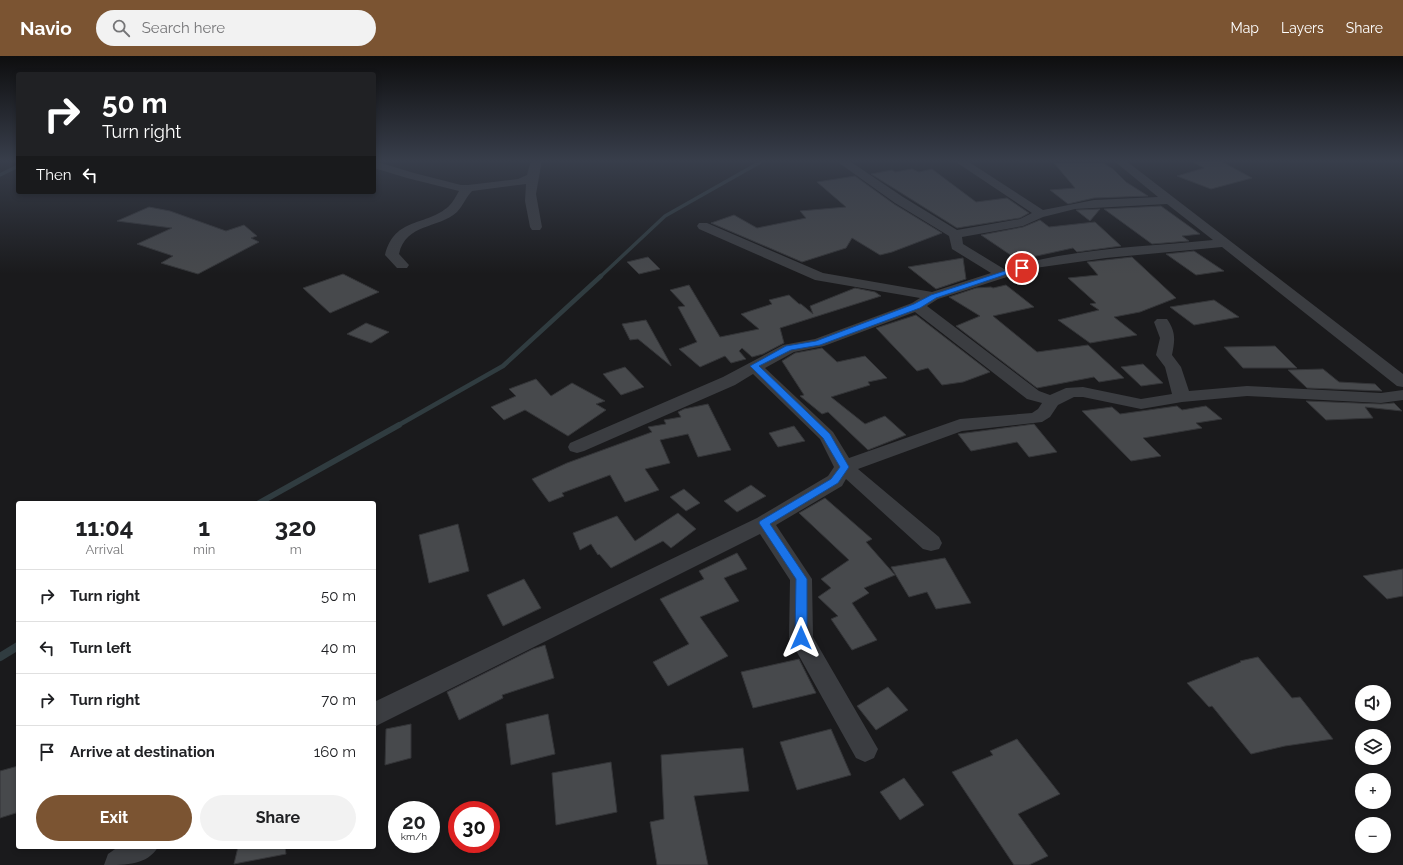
<!DOCTYPE html>
<html lang="en">
<head>
<meta charset="utf-8">
<style>
  :root { --surface:#fff; --page:#f2f2f2; --text:#202124; --muted:#757577; --line:#e0e0e0; --accent:#7b5432 }
  body { margin:0; font-family:Raleway,sans-serif; background:var(--page); color:var(--text); height:100vh; display:flex; flex-direction:column; font-size:15px; white-space:nowrap }
  * { box-sizing:border-box; margin:0 }
  p { font-size:13px; color:var(--muted) }
  .icon { flex:none; width:22px; height:22px; fill:none; stroke:currentColor; stroke-width:2; stroke-linecap:round; stroke-linejoin:round }
  .map { position:relative; flex:1; overflow:hidden }
  .side { position:absolute; left:16px; top:445px; width:360px; height:348px; display:flex; flex-direction:column; background:var(--surface); border-radius:4px; box-shadow:0 2px 6px #0003 }
  .side>* { flex:none }
  .guide { position:absolute; left:16px; top:16px; width:360px; height:122px; border-radius:4px; box-shadow:0 2px 6px #0003; background:#202124; color:#fff; overflow:hidden }
  .tools { position:absolute; left:1355px; top:629px; display:grid; gap:8px }
  .tools a { display:grid; place-items:center; width:36px; height:36px; border-radius:50%; background:var(--surface); box-shadow:0 2px 6px #0003; font-size:20px }
  .speed { position:absolute; left:388px; top:745px; display:flex; gap:8px; font-size:20px; font-weight:700; text-align:center }
  .speed>* { display:grid; place-content:center; width:52px; height:52px; border-radius:50%; background:var(--surface); box-shadow:0 2px 6px #0003; line-height:1 }
  .speed small { font-size:10px; font-weight:400 }
  .speed .limit { border:6px solid #d22; background:#fff; color:#111 }
  .pin { position:absolute; display:grid; place-items:center; width:34px; height:34px; color:#fff; margin:-17px; border:2px solid #fff; border-radius:50%; box-shadow:0 1px 4px #0007 }
  .me { position:absolute; width:44px; margin:-22px; rotate:0deg; stroke-linejoin:round; filter:drop-shadow(0 0 3px #0008) }
  .turn { display:flex; align-items:center; gap:14px; height:84px; padding:0 20px; font-size:18px }
  .turn .icon { width:52px; height:52px; stroke-width:2.5 }
  .turn b { display:block; font-size:28px; line-height:34px }
  .then { display:flex; align-items:center; height:38px; padding:0 20px; background:#0003; gap:8px; font-size:15px }
  .eta { display:flex; justify-content:space-evenly; align-items:center; height:68px; text-align:center }
  .eta b { font-size:24px; font-weight:700; line-height:28px }
  .cta { display:flex; gap:8px; margin-top:auto; padding:8px 20px }
  .cta a { flex:1; height:46px; border-radius:24px; background:var(--accent); color:#fff; font-size:16px; font-weight:700; line-height:46px; text-align:center }
  .cta a+a { background:var(--page); color:var(--text) }
  ul { padding:0; list-style:none }
  li { display:flex; align-items:center; gap:12px; height:52px; padding:0 20px; border-top:1px solid var(--line) }
  li div { flex:1 }
  li b { display:block; font-size:15px }
  li em { font-style:normal }
  header { display:flex; align-items:center; gap:24px; box-sizing:border-box; height:56px; padding:0 20px; background:var(--accent); color:#fff }
  header strong { font-size:19px }
  nav { display:flex; gap:22px; margin-inline-start:auto; font-size:14px }
  .search { width:280px; height:36px; background:var(--page); display:flex; align-items:center; gap:10px; box-sizing:border-box; padding:0 14px; border-radius:22px; color:var(--muted); font-size:15px }
  .map>svg:first-child { display:block }
  .lines { fill:none; stroke-linecap:round; stroke-linejoin:round }
  .stream-far3 { stroke:#303c40; stroke-width:3.5 }
  .stream-far2 { stroke:#303c40; stroke-width:4.5 }
  .stream-far1 { stroke:#303c40; stroke-width:6 }
  .stream { stroke:#303c40; stroke-width:8 }
  .building { fill:#47494c; stroke:#343538 }
  .street { fill:#3b3d41; fill-rule:evenodd }
  .route { fill:#1a73e8; stroke:#114b97 }
</style>
</head>
<body>
<header>
<strong>Navio</strong>
<div class="search"><svg class="icon" aria-label="search" viewBox="0 0 24 24"><circle cx="10" cy="10" r="6"/><path d="M15 15l6 6"/></svg>Search here</div>
<nav><a>Map</a><a>Layers</a><a>Share</a></nav>
</header>
<div class="map">
<svg width="1403" height="809" viewBox="0 0 1403 809">
  <rect width="100%" height="100%" fill="#1a1a1c"/>
  <g class="lines">
    <!-- stream-far3 -->
    <g class="stream-far3">
      <path d="M0,119l18,-9"/>
      <path d="M600,221l65,-61 99,-56"/>
    </g>
    <!-- stream-far2 -->
    <path class="stream-far2" d="M397,370l106,-60 98,-90"/>
    <!-- stream-far1 -->
    <path class="stream-far1" d="M259,447l140,-78"/>
    <!-- stream -->
    <path class="stream" d="M0,601l18,-11"/>
  </g>
  <!-- building -->
  <g class="building">
    <path d="M1189,104h30l33,18 -41,11 -34,-13 27,-8z"/>
    <path d="M1054,107h49l10,6 13,13 22,14 -54,2 -26,6 -18,-14 25,-2z"/>
    <path d="M912,113l7,3 13,-3 44,33 31,-4 22,15 -9,5 -63,10 -86,-54 21,-4 3,2z"/>
    <path d="M855,120l39,28 48,29 -50,19 -12,3 -28,-17 -6,10 -44,14 -91,-39 23,-8 23,13 49,-10 -6,-7 46,-4 -29,-25z"/>
    <path d="M1161,150l39,28 -18,2 7,5 -37,3 -48,-35z"/>
    <path d="M149,151l21,4 56,20 18,-6 13,11 -6,2 8,4 -61,32 -37,-11 12,-7 -36,-12 35,-16 -55,-7z"/>
    <path d="M1100,153l-10,12 -14,-11z"/>
    <path d="M1040,164l9,7 46,-5 26,24 -44,6 -4,-4 -55,12 -37,-25 42,-8z"/>
    <path d="M1194,195l30,20 -28,4 -30,-21z"/>
    <path d="M648,201l12,12 -21,5 -12,-12z"/>
    <path d="M1132,201l44,41 -36,14 -26,5 23,18 -47,8 -32,-23 41,-10 -9,-6 6,-1 -28,-25 30,-3 -11,-13z"/>
    <path d="M963,202l3,21 -30,10 -28,-22z"/>
    <path d="M343,218l36,18 -49,21 -27,-25z"/>
    <path d="M689,229l31,52 39,-8 -18,-15 31,-10 -3,-4 20,-5 10,9h2l12,10 -3,-8 45,-18 20,4 6,4 -101,32 4,15 -21,11 -11,3 -10,-9 -3,3 7,8 -15,4 -6,-7 -25,11 -21,-18 18,-7 -19,-35 7,-1 -15,-16z"/>
    <path d="M1006,229l28,22 -41,9 44,36 51,-7 36,33 -25,4 -5,-5 -57,11 -81,-62 24,-10 -31,-19 27,-9 15,-1 2,1z"/>
    <path d="M1214,244l25,17 -45,8 -24,-18z"/>
    <path d="M916,259l74,57 -27,10 -21,3 -14,-17 -11,3 -41,-43z"/>
    <path d="M646,264l25,45v1l-33,-27 -8,1 -8,-16z"/>
    <path d="M366,267l23,9 -18,11 -24,-9z"/>
    <path d="M1275,290l22,22h-54l-19,-21z"/>
    <path d="M822,292l15,14 28,-6 22,22 -19,4 2,3 -39,12 34,27 20,-8 21,19 -38,15 -40,-38 -6,2 -22,-18 4,-1 -22,-34 13,-8z"/>
    <path d="M1143,308l20,19 -22,3 -20,-19z"/>
    <path d="M625,311l19,20 -23,8 -18,-21z"/>
    <path d="M1323,313l16,13 36,2 7,7 -75,-3 -19,-18z"/>
    <path d="M536,323l15,17 21,-13 33,18 -9,3 10,6 -38,26 -43,-26 -21,10 -13,-13 25,-11 -7,-7z"/>
    <path d="M1306,345l75,3 13,-1 8,8 -37,-4 8,11 -47,2z"/>
    <path d="M708,348l23,46 -33,7 -10,-23 -28,6 10,23 -25,6 14,21 -34,12 -15,-27 -48,18 2,3 -15,6 -17,-23 35,-16 85,-31 -4,-5 18,-3 -2,-4 17,-3 -3,-5 6,-3z"/>
    <path d="M1177,350l5,4 24,-4 16,13 -26,4 6,5 -59,10 18,18 -30,5 -49,-50 30,-4 8,7z"/>
    <path d="M1034,368l23,28 -28,5 -12,-15 -46,9 -13,-17z"/>
    <path d="M794,370l11,15 -27,6 -9,-14z"/>
    <path d="M751,429l15,11 -29,16 -13,-11z"/>
    <path d="M684,433l16,14 -14,8 -16,-14z"/>
    <path d="M825,442l47,41 -6,3 29,33 -31,13 5,5 -17,10 25,37 -25,10 -21,-31 7,-3 -20,-19 13,-9 -10,-9 28,-19 -50,-47z"/>
    <path d="M678,457l18,16 -25,19 -8,-7 -52,27 -12,-14 -1,1 -7,-11 -11,6 -7,-17 44,-17 18,25z"/>
    <path d="M458,468l11,47 -40,12 -10,-48z"/>
    <path d="M737,497l10,16 -23,9 15,23 -39,16 28,39 -60,30 -15,-24 36,-18 -29,-45 44,-20 -5,-8z"/>
    <path d="M945,502l26,45 -35,6 -9,-17 -18,5 -18,-30z"/>
    <path d="M1403,513v27l-16,3 -24,-23z"/>
    <path d="M524,523l17,29 -38,18 -16,-31z"/>
    <path d="M545,589l9,33 -52,17 1,3 -44,22 -12,-28 86,-43z"/>
    <path d="M1258,601l34,41 8,-1 33,42 -48,7 -34,8 -39,-48 -3,1 -22,-24 54,-21 -1,-1z"/>
    <path d="M799,603l17,34 -63,15 -12,-36z"/>
    <path d="M888,631l20,23 -32,20 -19,-24z"/>
    <path d="M548,658l7,40 -44,11 -5,-41z"/>
    <path d="M411,668v34l-26,7 1,-36z"/>
    <path d="M831,673l20,46 -54,15 -17,-48z"/>
    <path d="M1017,683l43,55 -42,20 30,42 -19,9h-15l-62,-93 41,-17 -3,-4z"/>
    <path d="M743,692l6,43 -55,5 14,69h-51l-7,-43 14,-3 -3,-64z"/>
    <path d="M611,706l6,50 -61,13 -4,-52z"/>
    <path d="M18,710v39l-2,8 -16,5v-47z"/>
    <path d="M904,722l20,27 -24,15 -20,-28z"/>
    <path d="M238,791h47l1,7 -52,10z"/>
  </g>
  <g class="lines">
    <!-- street -->
    <g class="street">
      <path d="M531,104h11l-6,34 6,33 -2,3h-8l-2,-3 -5,-26 1,-17 -54,7c-6,6 -9,15 -15,21 -19,17 -51,11 -58,42l10,11 -2,3h-10l-12,-13c10,-39 41,-28 64,-49 4,-4 7,-10 10,-15l-52,-13 -33,-10v-7l40,12 47,12h7l50,-6 9,-4z"/>
      <path d="M835,104h13l55,37 54,33 63,-11 12,-6 -79,-53h13l77,50 51,-10 64,-3 -45,-37h12l278,214v13l-6,-1 -175,-139 -116,11 -71,10 -97,31 -11,7 112,85 11,4 16,-7 17,-1 58,12 31,-5 -7,-27 -9,-12 4,-17 -6,-16 3,-3h10c9,13 8,21 5,36l9,12 8,24 58,-5 134,7 22,-3v10l-22,3 -134,-7 -65,6 -41,7 -58,-12h-9l-16,8 -8,12 -8,5 -80,9 -104,38 81,68 3,6 -3,6 -8,2 -8,-2 -77,-70 -4,7 -66,39 36,54 1,58 65,112 -4,9 -9,4 -9,-4 -67,-120 1,-58 -30,-46 -386,193v-25l383,-184 71,-42 6,-9 -14,-28 -67,-65 -18,11 -151,66 -7,2 -7,-2 -2,-4 2,-4 153,-66 60,-32 32,-6 97,-36 8,-5 -105,-18 -116,-51 -2,-3 2,-3h8l116,50 109,19 59,-19 -39,-24 -3,-13 -54,-33zM1167,148l46,36c-69,7 -142,8 -209,29l-41,-25 -1,-7 61,-11 20,-9 32,-8zM915,256l112,87 15,4 -4,6 -6,4 -72,6 -111,39 -16,-26 -68,-64 29,-16 30,-6z"/>
      <path d="M118,791h40c-11,18 -31,18 -54,18l4,-11z"/>
    </g>
  </g>
  <!-- sky -->
  <linearGradient id="sky" x2="0" y2="1"><stop stop-color="#0e0e0f"/><stop offset="0.48" stop-color="#383e4b"/><stop offset="1" stop-color="#383e4b" stop-opacity="0"/></linearGradient>
  <rect width="1403" height="218" fill="url(#sky)"/>
  <!-- route -->
  <path class="route" d="M1020,210l5,2 -89,30 -16,10 -100,37 -29,5 -32,16 71,68 19,33 -11,16 -68,41 37,55v59l-2,3 -4,2 -4,-2 -2,-3 1,-59 -37,-56 1,-2 71,-42 9,-12 -17,-29 -73,-72 36,-20 30,-5 98,-37 17,-9z"/>
</svg>
<div class="tools">
<a><svg class="icon" aria-label="sound" viewBox="0 0 24 24"><path d="M4 9h4l5-4v14l-5-4H4zM17 9q2 3 0 6"/></svg></a>
<a><svg class="icon" aria-label="layers" viewBox="0 0 24 24"><path d="M12 4l9 5-9 5-9-5zM3 14l9 5 9-5"/></svg></a>
<a>+</a>
<a>−</a>
</div>
<div class="speed"><div>20<small>km/h</small></div><div class="limit">30</div></div>
<div class="pin" style="left:1022px;top:212px;background:#d93025"><svg class="icon" aria-label="arrive" viewBox="0 0 24 24"><path d="M6 21V4h12l-3 4 3 4H6"/></svg></div>
<svg class="me" style="left:801px;top:582px" viewBox="-20 -20 40 40"><path d="M0-17L14 15 0 8-14 15z" fill="#1a73e8" stroke="#fff" stroke-width="4"/></svg>
<div class="guide">
<div class="turn"><svg class="icon" aria-label="right" viewBox="0 0 24 24"><path d="M7 20v-9h11M14 6l5 5-5 5"/></svg><div><b>50 m</b>Turn right</div></div>
<div class="then">Then<svg class="icon" aria-label="left" viewBox="0 0 24 24"><path d="M17 20v-9H6M10 6l-5 5 5 5"/></svg></div>
</div>
<section class="side">
<div class="eta">
<div><b>11:04</b><p>Arrival</p></div>
<div><b>1</b><p>min</p></div>
<div><b>320</b><p>m</p></div>
</div>
<ul>
<li><svg class="icon" aria-label="right" viewBox="0 0 24 24"><path d="M7 20v-9h11M14 6l5 5-5 5"/></svg><div><b>Turn right</b></div><em>50 m</em></li>
<li><svg class="icon" aria-label="left" viewBox="0 0 24 24"><path d="M17 20v-9H6M10 6l-5 5 5 5"/></svg><div><b>Turn left</b></div><em>40 m</em></li>
<li><svg class="icon" aria-label="right" viewBox="0 0 24 24"><path d="M7 20v-9h11M14 6l5 5-5 5"/></svg><div><b>Turn right</b></div><em>70 m</em></li>
<li><svg class="icon" aria-label="arrive" viewBox="0 0 24 24"><path d="M6 21V4h12l-3 4 3 4H6"/></svg><div><b>Arrive at destination</b></div><em>160 m</em></li>
</ul>
<div class="cta"><a>Exit</a><a>Share</a></div>
</section>
</div>
</body>
</html>
